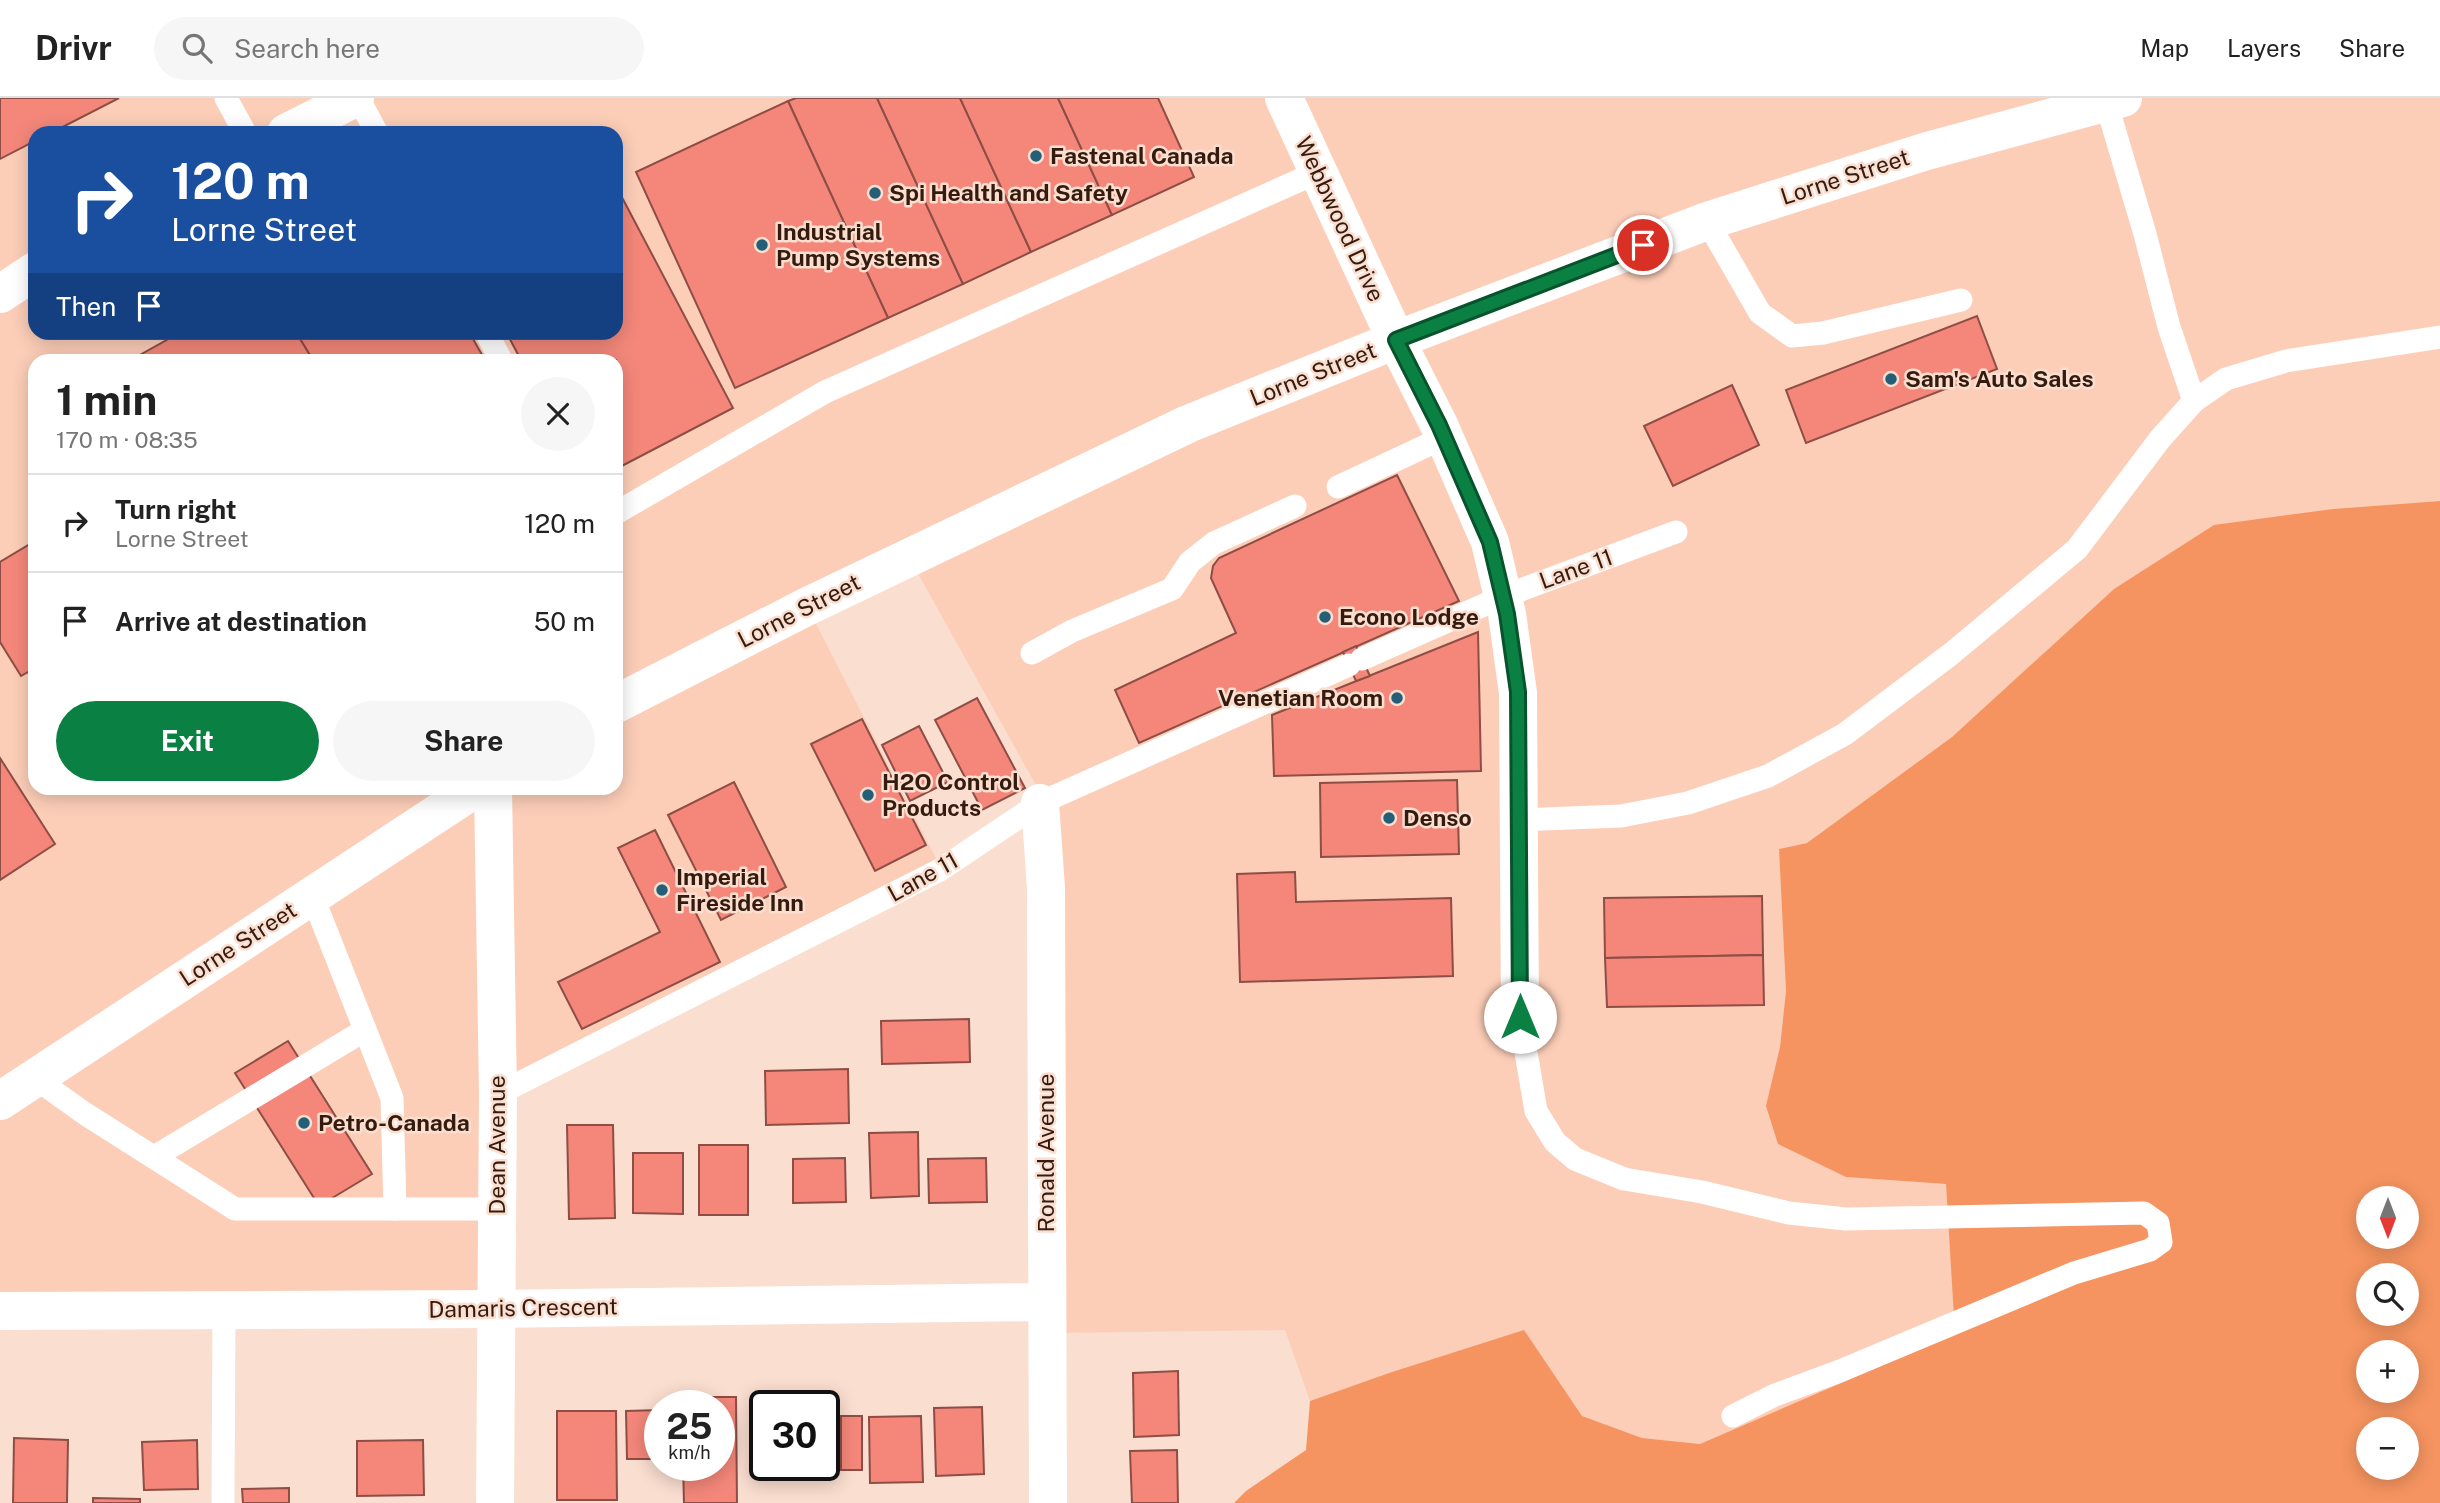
<!DOCTYPE html>
<html lang="en">
<head>
<meta charset="utf-8">
<style>
  :root { --surface:#fff; --page:#f6f6f6; --text:#222; --muted:#767676; --line:#e0e0e0; --accent:#0b8043 }
  body { margin:0; font-family:"Public Sans",sans-serif; background:var(--page); color:var(--text); height:100vh; display:flex; flex-direction:column; font-size:26px; white-space:nowrap }
  * { box-sizing:border-box; margin:0 }
  p { font-size:23px; color:var(--muted) }
  .icon { flex:none; width:38px; height:38px; fill:none; stroke:currentColor; stroke-width:2; stroke-linecap:round; stroke-linejoin:round }
  .map { position:relative; flex:1; overflow:hidden }
  .details { position:absolute; left:28px; top:256px; width:595px; height:441px; display:flex; flex-direction:column; background:var(--surface); border-radius:21px; box-shadow:0 4px 18px #0003 }
  .details>* { flex:none }
  .top-card { position:absolute; left:28px; top:28px; width:595px; height:214px; border-radius:21px; box-shadow:0 4px 18px #0003; background:#1a4fa0; color:#fff; overflow:hidden }
  .needle { width:46px; rotate:180deg }
  .fabs { position:absolute; left:2356px; top:1088px; display:grid; gap:14px }
  .fabs a { display:grid; place-items:center; width:63px; height:63px; border-radius:50%; background:var(--surface); box-shadow:0 4px 18px #0003; font-size:35px }
  .speed { position:absolute; left:644px; top:1292px; display:flex; gap:14px; font-size:35px; font-weight:700; text-align:center }
  .speed>* { display:grid; place-content:center; width:91px; height:91px; border-radius:50%; background:var(--surface); box-shadow:0 4px 18px #0003; line-height:1 }
  .speed small { font-size:18px; font-weight:400 }
  .speed .limit { border:4px solid #111; border-radius:10px; background:#fff; color:#111 }
  .pin { position:absolute; display:grid; place-items:center; width:60px; height:60px; color:#fff; margin:-30px; border:4px solid #fff; border-radius:50%; box-shadow:0 2px 7px #0007 }
  .me { position:absolute; width:77px; margin:-38px; rotate:0deg; stroke-linejoin:round; filter:drop-shadow(0 0 5px #0008) }
  .turn { display:flex; align-items:center; gap:24px; height:147px; padding:0 28px; font-size:32px }
  .turn .icon { width:91px; height:91px; stroke-width:2.5 }
  .turn b { display:block; font-size:49px; line-height:60px }
  .then { display:flex; align-items:center; height:66px; padding:0 28px; background:#0003; gap:14px; font-size:26px }
  .round { display:grid; place-items:center; flex:none; width:74px; height:74px; border-radius:37px; background:var(--page) }
  .headline { display:flex; align-items:center; justify-content:space-between; height:119px; padding:0 28px }
  h1 { font-size:42px; font-weight:700; line-height:52px }
  .button { display:flex; gap:14px; margin-top:auto; padding:14px 28px }
  .button a { flex:1; height:80px; border-radius:42px; background:var(--accent); color:#fff; font-size:28px; font-weight:700; line-height:80px; text-align:center }
  .button a+a { background:var(--page); color:var(--text) }
  ul { padding:0; list-style:none }
  li { display:flex; align-items:center; gap:21px; height:98px; padding:0 28px; border-top:2px solid var(--line) }
  li div { flex:1 }
  li b { display:block; font-size:26px }
  li em { font-style:normal }
  header { display:flex; align-items:center; gap:42px; box-sizing:border-box; height:98px; padding:0 35px; background:var(--surface); border-bottom:2px solid var(--line) }
  header strong { font-size:33px }
  nav { display:flex; gap:38px; margin-inline-start:auto; font-size:24px }
  .search { width:490px; height:63px; background:var(--page); display:flex; align-items:center; gap:18px; box-sizing:border-box; padding:0 24px; border-radius:38px; color:var(--muted); font-size:26px }
  .map>svg:first-child { display:block }
  .built { fill:#fcceb8; fill-rule:evenodd }
  .forest { fill:#f59460; fill-rule:evenodd }
  .building { fill:#f4877a; stroke:#8e4d45; stroke-width:2 }
  .lines { fill:none; stroke-linecap:round; stroke-linejoin:round }
  .service { stroke:#fff; stroke-width:23 }
  .minor { stroke:#fff; stroke-width:38 }
  .primary { stroke:#fff; stroke-width:38 }
  .route-casing { stroke:#07532c; stroke-width:18 }
  .route { stroke:#0b8043; stroke-width:12 }
  .poi-dot { fill:#235f77; stroke:#faded0; stroke-width:2.5 }
  .labels { text-anchor:middle; stroke-width:5; stroke-linejoin:round; paint-order:stroke }
  .poi-label { font-size:23px; font-weight:bold; fill:#341b0e; stroke:#faded0; text-anchor:start }
  .street-label { font-size:23px; fill:#341b0e; stroke:#faded0 }
</style>
</head>
<body>
<header>
<strong>Drivr</strong>
<div class="search"><svg class="icon" aria-label="search" viewBox="0 0 24 24"><circle cx="10" cy="10" r="6"/><path d="M15 15l6 6"/></svg>Search here</div>
<nav><a>Map</a><a>Layers</a><a>Share</a></nav>
</header>
<div class="map">
<svg width="2440" height="1405" viewBox="0 0 2440 1405">
  <rect width="100%" height="100%" fill="#faded0"/>
  <!-- built -->
  <path class="built" d="M0,0h2440v403l-107,8 -219,80 -162,148 -145,106 -28,6 7,142 -6,56 66,130 100,7 10,150 -256,110 -58,-6 -60,-22 -58,-85 -135,42 -79,28 -25,-71 -234,3 -4,-528 -136,-244 -101,51 134,262 -442,222 -2,217 -500,1zM35,35h581v199h-581zM35,262h581v428h-581z"/>
  <!-- forest -->
  <path class="forest" d="M2440,403v1002h-1206l12,-12 60,-41 4,-49 79,-28 135,-43 58,86 60,22 58,6 255,-110 -9,-150 -100,-7 -68,-33 -12,-38 14,-59 6,-56 -7,-142 28,-6 145,-106 162,-148 100,-64 119,-16zM2368,1101h38v38h-38zM2368,1178h38v38h-38zM2368,1255h38v38h-38zM2368,1332h38v38h-38z"/>
  <!-- building -->
  <g class="building">
    <path d="M0,0h119l-68,35h-16v8l-35,18z"/>
    <path d="M796,0h81l86,186 -75,34 -100,-217z"/>
    <path d="M877,0h83l71,154 -68,32z"/>
    <path d="M960,0h98l54,117 -81,37z"/>
    <path d="M1058,0h100l36,79 -82,38z"/>
    <path d="M788,3l100,217 -153,70 -99,-216z"/>
    <path d="M616,88l117,222 -117,61v-109h-95l-15,-28h110z"/>
    <path d="M1977,218l20,53 -191,74 -20,-53z"/>
    <path d="M181,234h115l17,28h-182z"/>
    <path d="M296,234h173l16,28h-172z"/>
    <path d="M1732,287l27,60 -86,41 -29,-60z"/>
    <path d="M1397,377l62,126 -320,142 -24,-53 121,-57 -25,-55 2,-12 6,-8z"/>
    <path d="M35,443v127l-14,8 -21,-34v-80z"/>
    <path d="M1478,534l3,139 -207,5 -2,-61z"/>
    <path d="M1356,548l14,30 -14,5 -13,-29z"/>
    <path d="M977,600l48,90 -43,22 -47,-90z"/>
    <path d="M862,621l64,126 -51,26 -64,-127z"/>
    <path d="M919,628l29,56 -38,19 -28,-56z"/>
    <path d="M0,660l55,86 -55,36z"/>
    <path d="M1457,682l2,74 -138,3 -1,-74z"/>
    <path d="M734,684l52,105 -65,33 -53,-105z"/>
    <path d="M655,732l65,132 -138,67 -24,-47 102,-50 -42,-84z"/>
    <path d="M1295,774l1,30 155,-4 2,78 -213,6 -3,-108z"/>
    <path d="M1762,798l1,59 -158,3 -1,-60z"/>
    <path d="M1763,857l1,50 -157,2 -2,-49z"/>
    <path d="M969,921l1,43 -88,2 -1,-43z"/>
    <path d="M288,943l84,133 -53,32 -84,-133z"/>
    <path d="M848,971l1,54 -83,2 -1,-54z"/>
    <path d="M567,1027h46l2,93 -46,1z"/>
    <path d="M918,1034l1,64 -48,2 -2,-65z"/>
    <rect x="699" y="1047" width="49" height="70"/>
    <path d="M633,1055h50v61l-50,-1z"/>
    <path d="M845,1060l1,44 -53,1v-44z"/>
    <path d="M986,1060l1,44 -58,1 -1,-44z"/>
    <path d="M1178,1273l1,64 -45,2 -1,-64z"/>
    <path d="M682,1299h54l1,106h-53l-1,-38h36v-60h-37z"/>
    <path d="M982,1309l2,67 -48,2 -2,-68z"/>
    <path d="M753,1311h12v53h-11z"/>
    <path d="M824,1311h10l1,52h-11z"/>
    <path d="M660,1312v49h-33l-1,-48z"/>
    <path d="M557,1313h59l1,89h-60z"/>
    <rect x="841" y="1318" width="21" height="54"/>
    <path d="M921,1318l2,66 -53,1 -1,-66z"/>
    <path d="M14,1340l54,2 -1,63h-54z"/>
    <path d="M197,1342l1,49 -54,1 -2,-48z"/>
    <path d="M423,1342l1,55 -67,1v-55z"/>
    <path d="M1177,1352l1,53h-46l-2,-52z"/>
    <path d="M289,1390v15h-46l-1,-14z"/>
    <path d="M93,1400l47,1v4h-47z"/>
  </g>
  <g class="lines">
    <!-- service -->
    <g class="service">
      <path d="M226,0l19,35"/>
      <path d="M358,0l19,35"/>
      <path d="M2106,4l39,132 24,93 25,74"/>
      <path d="M1707,123l53,92 32,23 31,-3 138,-33"/>
      <path d="M486,234l15,28"/>
      <path d="M1338,389l107,-50"/>
      <path d="M616,415l209,-121 493,-220"/>
      <path d="M1032,555l40,-22 100,-42 18,-27 24,-19 81,-37"/>
      <path d="M1362,561l140,-62 174,-65"/>
      <path d="M1519,722l102,-4 67,-13 80,-27 77,-42 106,-80 126,-105 83,-110 34,-38 32,-22 60,-18 154,-24"/>
      <path d="M312,797l80,203 3,111"/>
      <path d="M1520,919l16,94 19,31 20,17 49,20 78,13 87,21 57,6 298,-6 14,10 3,19 -11,8 -76,23 -234,98 -65,24 -42,21"/>
      <path d="M35,980l49,35 151,96h262"/>
      <path d="M498,996l442,-224 100,-67 309,-138"/>
      <path d="M154,1059l211,-127"/>
      <path d="M223,1405l1,-193"/>
    </g>
    <!-- minor -->
    <g class="minor">
      <path d="M1284,0l112,242 43,85 51,117 17,72 11,79 2,324"/>
      <path d="M286,35l69,-35"/>
      <path d="M0,196l35,-23"/>
      <path d="M493,690l5,306 -3,409"/>
      <path d="M1040,705l6,85 2,615"/>
      <path d="M0,1213l496,-2 550,-7"/>
    </g>
    <!-- primary -->
    <g class="primary">
      <path d="M616,606l190,-97 382,-183 208,-84 311,-119 220,-70 196,-53"/>
      <path d="M0,1003l476,-313"/>
    </g>
  </g>
  <g class="lines">
    <!-- route casing -->
    <g class="route-casing">
      <path id="route" d="M1520,919l-2,-325 -11,-78 -17,-72 -51,-117 -43,-85 247,-95"/>
    </g>
    <!-- route -->
    <use href="#route" class="route"/>
  </g>
  <!-- markers -->
  <g class="poi-dot">
    <circle cx="1036" cy="58" r="7"/>
    <circle cx="875" cy="95" r="7"/>
    <circle cx="762" cy="147" r="7"/>
    <circle cx="1891" cy="281" r="7"/>
    <circle cx="1325" cy="519" r="7"/>
    <circle cx="1397" cy="600" r="7"/>
    <circle cx="868" cy="697" r="7"/>
    <circle cx="1389" cy="720" r="7"/>
    <circle cx="662" cy="792" r="7"/>
    <circle cx="304" cy="1025" r="7"/>
  </g>
  <g class="labels">
    <!-- poi labels -->
    <g class="poi-label">
      <text x="1050" y="66">Fastenal Canada</text>
      <text x="889" y="103">Spi Health and Safety</text>
      <text x="776" y="142">Industrial<tspan x="776" dy="26">Pump Systems</tspan></text>
      <text x="1905" y="289">Sam's Auto Sales</text>
      <text x="1339" y="527">Econo Lodge</text>
      <text x="1383" y="608" text-anchor="end">Venetian Room</text>
      <text x="882" y="692">H2O Control<tspan x="882" dy="26">Products</tspan></text>
      <text x="1403" y="728">Denso</text>
      <text x="676" y="787">Imperial<tspan x="676" dy="26">Fireside Inn</tspan></text>
      <text x="318" y="1033">Petro-Canada</text>
    </g>
    <!-- street labels -->
    <g class="street-label">
      <text transform="translate(1845 79) rotate(-18)" y="8">Lorne Street</text>
      <text transform="translate(1340 121) rotate(65)" y="8">Webbwood Drive</text>
      <text transform="translate(1313 276) rotate(-22)" y="8">Lorne Street</text>
      <text transform="translate(1576 471) rotate(-20)" y="8">Lane 11</text>
      <text transform="translate(799 513) rotate(-27)" y="8">Lorne Street</text>
      <text transform="translate(923 779) rotate(-29)" y="8">Lane 11</text>
      <text transform="translate(238 846) rotate(-33)" y="8">Lorne Street</text>
      <text transform="translate(497 1047) rotate(-90)" y="8">Dean Avenue</text>
      <text transform="translate(1046 1055) rotate(-90)" y="8">Ronald Avenue</text>
      <text transform="translate(523 1210) rotate(-1)" y="8">Damaris Crescent</text>
    </g>
  </g>
</svg>
<div class="fabs">
<a><svg class="needle" viewBox="-14 -14 28 28"><path d="M0-13l5 13h-10z" fill="#e53935"/><path d="M0 13l5-13h-10z" fill="#767676"/></svg></a>
<a><svg class="icon" aria-label="search" viewBox="0 0 24 24"><circle cx="10" cy="10" r="6"/><path d="M15 15l6 6"/></svg></a>
<a>+</a>
<a>−</a>
</div>
<div class="speed"><div>25<small>km/h</small></div><div class="limit">30</div></div>
<div class="pin" style="left:1643px;top:147px;background:#d93025"><svg class="icon" aria-label="arrive" viewBox="0 0 24 24"><path d="M6 21V4h12l-3 4 3 4H6"/></svg></div>
<svg class="me" style="left:1520px;top:919px" viewBox="-20 -20 40 40"><circle r="19" fill="#fff"/><path d="M0-13L10 11 0 6-10 11z" fill="#0b8043"/></svg>
<div class="top-card">
<div class="turn"><svg class="icon" aria-label="right" viewBox="0 0 24 24"><path d="M7 20v-9h11M14 6l5 5-5 5"/></svg><div><b>120 m</b>Lorne Street</div></div>
<div class="then">Then<svg class="icon" aria-label="arrive" viewBox="0 0 24 24"><path d="M6 21V4h12l-3 4 3 4H6"/></svg></div>
</div>
<section class="details">
<div class="headline"><div><h1>1 min</h1><p>170 m · 08:35</p></div><a class="round"><svg class="icon" aria-label="close" viewBox="0 0 24 24"><path d="M6 6l12 12M18 6L6 18"/></svg></a></div>
<ul>
<li><svg class="icon" aria-label="right" viewBox="0 0 24 24"><path d="M7 20v-9h11M14 6l5 5-5 5"/></svg><div><b>Turn right</b><p>Lorne Street</p></div><em>120 m</em></li>
<li><svg class="icon" aria-label="arrive" viewBox="0 0 24 24"><path d="M6 21V4h12l-3 4 3 4H6"/></svg><div><b>Arrive at destination</b></div><em>50 m</em></li>
</ul>
<div class="button"><a>Exit</a><a>Share</a></div>
</section>
</div>
</body>
</html>
